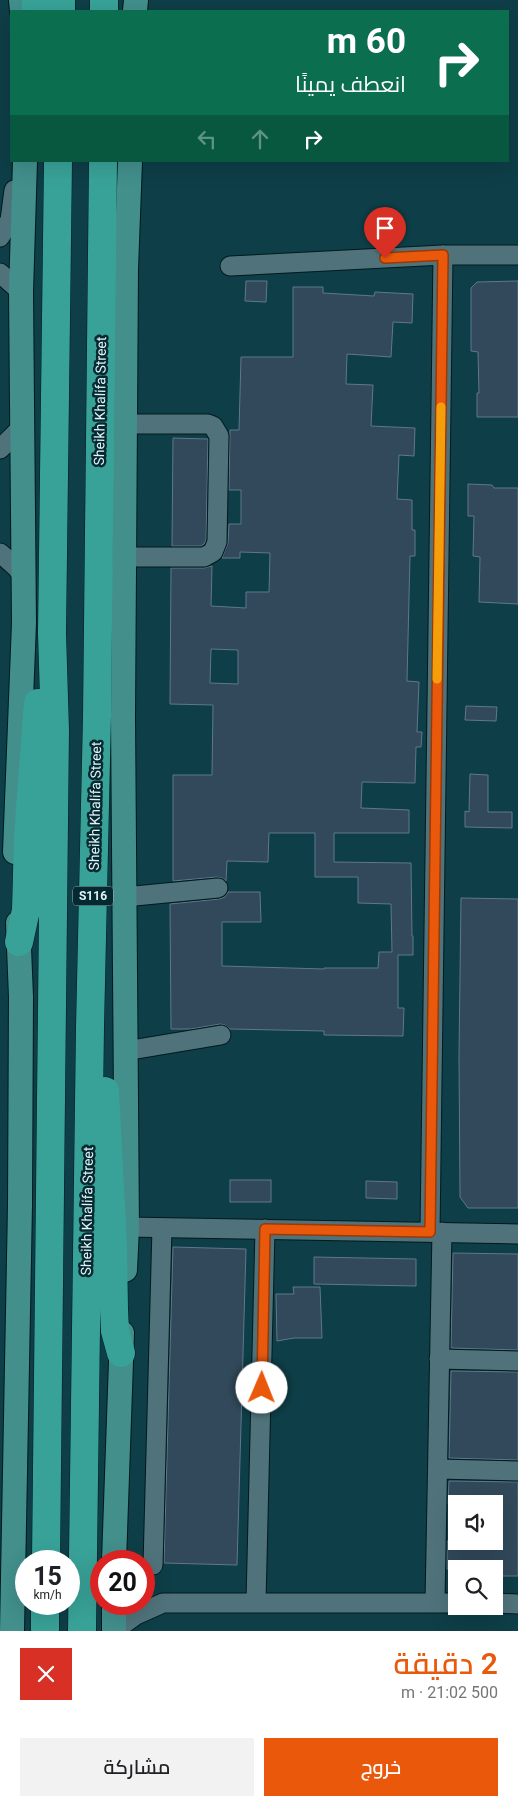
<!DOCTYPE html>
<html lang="ar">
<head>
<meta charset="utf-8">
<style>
  :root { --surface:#fff; --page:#f2f2f2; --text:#202124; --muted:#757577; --accent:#ea580c }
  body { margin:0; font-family:Roboto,Cairo,sans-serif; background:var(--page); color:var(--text); direction:rtl; height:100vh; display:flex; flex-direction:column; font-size:19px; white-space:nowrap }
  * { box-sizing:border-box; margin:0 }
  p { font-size:16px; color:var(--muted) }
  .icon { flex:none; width:28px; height:28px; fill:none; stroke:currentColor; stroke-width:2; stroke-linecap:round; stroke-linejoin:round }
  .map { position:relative; height:1631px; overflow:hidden; direction:ltr }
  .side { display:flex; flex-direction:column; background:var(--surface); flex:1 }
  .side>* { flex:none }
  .hud { position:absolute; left:10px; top:10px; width:499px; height:152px; border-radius:0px; box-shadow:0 5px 20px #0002; direction:rtl; background:#0b6e4f; color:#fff; overflow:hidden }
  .controls { position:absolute; left:448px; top:1495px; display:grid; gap:10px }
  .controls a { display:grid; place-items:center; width:55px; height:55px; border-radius:0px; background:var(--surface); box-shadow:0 5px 20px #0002; font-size:25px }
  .speed { position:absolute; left:15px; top:1550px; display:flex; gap:10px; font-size:25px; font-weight:700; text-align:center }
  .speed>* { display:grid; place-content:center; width:65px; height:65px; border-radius:50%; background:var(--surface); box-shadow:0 5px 20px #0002; line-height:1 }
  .speed small { font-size:12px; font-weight:400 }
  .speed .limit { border:8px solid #d22; background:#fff; color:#111 }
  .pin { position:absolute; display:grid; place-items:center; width:42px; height:42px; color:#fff; margin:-51px -21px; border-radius:50% 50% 50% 0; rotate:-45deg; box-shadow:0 0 5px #0007 }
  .pin .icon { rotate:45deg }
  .me { position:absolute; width:55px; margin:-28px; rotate:1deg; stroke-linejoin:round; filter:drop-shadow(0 0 4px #0008) }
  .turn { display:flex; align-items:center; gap:18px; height:105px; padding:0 20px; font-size:22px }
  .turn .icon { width:65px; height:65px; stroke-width:2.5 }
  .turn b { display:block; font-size:35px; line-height:42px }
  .lanes { display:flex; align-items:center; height:48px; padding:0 20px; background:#0003; justify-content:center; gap:25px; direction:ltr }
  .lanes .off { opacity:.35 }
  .round { display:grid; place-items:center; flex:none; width:52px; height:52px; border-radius:0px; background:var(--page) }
  .summary { display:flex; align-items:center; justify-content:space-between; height:85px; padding:0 20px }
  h1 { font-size:30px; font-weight:600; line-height:38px; color:var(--accent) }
  .action { display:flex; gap:10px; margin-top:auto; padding:10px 20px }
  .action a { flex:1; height:58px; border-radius:0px; background:var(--accent); color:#fff; font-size:20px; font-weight:600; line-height:58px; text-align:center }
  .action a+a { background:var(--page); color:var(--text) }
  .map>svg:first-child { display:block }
  .built { fill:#0e3e47; fill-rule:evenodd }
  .building { fill:#31495a; stroke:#5f788b; fill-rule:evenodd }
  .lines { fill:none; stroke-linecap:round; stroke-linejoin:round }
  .minor-casing { stroke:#011a1f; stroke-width:21 }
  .major-casing { stroke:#011a1f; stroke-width:26 }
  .highway-casing { stroke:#011a1f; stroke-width:29 }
  .minor { stroke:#50737b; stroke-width:19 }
  .major { stroke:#428f8c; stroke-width:24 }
  .highway { stroke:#39a298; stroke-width:28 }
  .route-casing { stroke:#983908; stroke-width:12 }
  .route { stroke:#ea580c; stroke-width:9 }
  .slow { stroke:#f59e0b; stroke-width:9 }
  .labels { text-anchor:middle; stroke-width:5; stroke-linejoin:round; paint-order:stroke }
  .shield { fill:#052930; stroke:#9fb7bd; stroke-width:1 }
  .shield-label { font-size:12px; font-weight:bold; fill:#e1f4f9 }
  .street-label { font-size:14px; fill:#e1f4f9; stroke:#052930 }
</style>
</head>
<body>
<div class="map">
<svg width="518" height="1631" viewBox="0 0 518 1631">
  <rect width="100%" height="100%" fill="#11333b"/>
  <!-- built -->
  <path class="built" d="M0,0h518v1631h-518zM11,11h497v150h-497zM456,1504h38v37h-38zM26,1561h43v43h-43zM101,1561h43v43h-43zM456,1569h38v37h-38z"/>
  <!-- building -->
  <g class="building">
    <path d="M246,281h21l-1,21 -21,-1z"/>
    <path d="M518,281v136h-41v-24h2l-1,-41 -7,-1v-63l6,-6z"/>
    <path d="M293,287h30v6l51,3 1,-4 38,2 -1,29 -19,-1 -2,35 -44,-3 -1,30 27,1 -2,41 44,2 -1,28 -15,-1 -2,44 15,1v30h3v26h-5l-3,125 12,1 -2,50h5l-1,15h-5l-1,36 -53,-1 -1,26 48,2v23h-75v29l77,1 1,73h1v19h-15v53h6l-1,28 -79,-1v-4l-94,-2 -5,-4 -5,-1 -29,5h-20l-1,-125 49,-5 6,-2 3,-5h32l1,30h-39v44l102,3v-1h54l1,-16h13l-1,-48 -33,-1v-26h-43v-44h-46l-1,29 -41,-1 -1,20 -4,-3 -5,-1 -44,4v-106h39l1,-70 -43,-1 1,-136h33l8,-2 -1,40 35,2v-16h23l1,-39 -30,-1v6h-18l6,-15 1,-19h12v-34h-12l1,-60h9l2,-73h52zM211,649l27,1v34l-28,-1z"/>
    <path d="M173,438l35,1 -2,101 -2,4 -3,2h-29z"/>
    <path d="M468,484l24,1 2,3h24v116l-39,-2 1,-45 -7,-1 1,-40h-6z"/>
    <path d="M466,706l31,1 -1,14 -31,-1z"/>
    <path d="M470,774l18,1v37h24v16l-47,-1v-16l4,1z"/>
    <path d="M461,898l57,1v309h-50l-8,-11 -1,-142z"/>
    <rect x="230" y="1180" width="41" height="22"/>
    <path d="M366,1181l31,1v17l-31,-1z"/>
    <path d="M173,1247l73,2 -9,316 -73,-2z"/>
    <path d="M453,1253l65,1v96l-67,-2z"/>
    <path d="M314,1257l102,2v27l-102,-2z"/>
    <path d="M293,1287h27l2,51h-28l-17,3 -1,-47h18z"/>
    <path d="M451,1371l67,1v88l-69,-2z"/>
    <path d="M449,1481l69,1v94h-24v-7h-47v-28h47v-37h-46z"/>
  </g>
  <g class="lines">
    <!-- minor casing -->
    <g class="minor-casing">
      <g id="minor">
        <path d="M0,237l10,-17 4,-30"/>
        <path d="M230,266l213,-11h75"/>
        <path d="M0,273l21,19"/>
        <path d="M0,449l23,-23"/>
        <path d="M0,553l16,14 7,9"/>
        <path d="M124,557h80l9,-5 4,-10 2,-106 -6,-10 -5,-2h-83"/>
        <path d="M124,897l94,-9"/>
        <path d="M125,1051l96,-16"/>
        <path d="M127,1227l391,7"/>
        <path d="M430,1232l13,-977"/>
        <path d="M439,1359l79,2"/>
        <path d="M438,1469l80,2"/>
        <path d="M153,1565l9,-337"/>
        <path d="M256,1602l9,-373"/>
        <path d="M435,1602l7,-370"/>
        <path d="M494,1603l24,1"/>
        <path d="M114,1631l22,-16 27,-12h293"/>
      </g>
    </g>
    <!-- major casing -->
    <g class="major-casing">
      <g id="major">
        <path d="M21,0l1,11"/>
        <path d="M135,11l1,-11"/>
        <path d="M15,852l9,-229 -3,-331 4,-131"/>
        <path d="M125,1270l2,-43 -4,-510 3,-448 4,-108"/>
        <path d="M114,1561l8,-228"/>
        <path d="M12,1631l8,-426 1,-208 -3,-74"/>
        <path d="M114,1631v-27"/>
      </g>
    </g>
    <!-- highway casing -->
    <g class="highway-casing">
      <g id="highway">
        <path d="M36,11v-11"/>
        <path d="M61,11v-11"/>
        <path d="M104,11v-11"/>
        <path d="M19,942l7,-32 2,-74 10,-133"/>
        <path d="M105,1091l8,155 1,63 1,22 6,22"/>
        <path d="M46,1561l9,-831 -3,-97 6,-472"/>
        <path d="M45,1631v-27"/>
        <path d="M82,1631l8,-604 7,-311 6,-555"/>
      </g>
    </g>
    <!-- minor -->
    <use href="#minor" class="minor"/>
    <!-- major -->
    <use href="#major" class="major"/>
    <!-- highway -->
    <use href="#highway" class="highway"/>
  </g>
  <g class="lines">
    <!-- route casing -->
    <g class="route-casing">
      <path id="route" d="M262,1388l3,-159 165,3 13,-977 -58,3"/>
    </g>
    <!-- route -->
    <use href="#route" class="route"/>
    <!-- slow -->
    <path class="slow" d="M437,679l4,-272"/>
  </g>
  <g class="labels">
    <!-- shield labels -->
    <rect class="shield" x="73" y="886.5" width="40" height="19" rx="4"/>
    <g class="shield-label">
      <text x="93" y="900">S116</text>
    </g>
    <!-- street labels -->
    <g class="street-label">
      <text transform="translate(100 401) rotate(-89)" y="5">Sheikh Khalifa Street</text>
      <text transform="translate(95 806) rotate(-89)" y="5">Sheikh Khalifa Street</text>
      <text transform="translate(87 1211) rotate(-89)" y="5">Sheikh Khalifa Street</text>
    </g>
  </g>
</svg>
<div class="controls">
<a><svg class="icon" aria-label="sound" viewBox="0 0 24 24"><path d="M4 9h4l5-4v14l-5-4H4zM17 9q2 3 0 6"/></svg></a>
<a><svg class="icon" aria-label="search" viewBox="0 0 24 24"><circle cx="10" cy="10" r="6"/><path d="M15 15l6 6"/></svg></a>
</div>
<div class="speed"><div>15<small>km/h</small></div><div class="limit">20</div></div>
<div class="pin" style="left:385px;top:258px;background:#d93025"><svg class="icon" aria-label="arrive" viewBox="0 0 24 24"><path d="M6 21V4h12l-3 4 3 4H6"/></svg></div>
<svg class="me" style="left:262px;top:1388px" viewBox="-20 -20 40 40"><circle r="19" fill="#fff"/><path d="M0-13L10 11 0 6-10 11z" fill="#ea580c"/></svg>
<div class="hud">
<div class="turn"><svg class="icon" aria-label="right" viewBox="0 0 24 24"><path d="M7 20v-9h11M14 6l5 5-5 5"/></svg><div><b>60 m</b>انعطف يمينًا</div></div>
<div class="lanes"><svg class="icon off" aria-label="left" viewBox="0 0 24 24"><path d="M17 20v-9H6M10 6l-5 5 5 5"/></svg><svg class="icon off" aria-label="ahead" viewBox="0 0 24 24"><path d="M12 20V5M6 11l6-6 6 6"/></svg><svg class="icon" aria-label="right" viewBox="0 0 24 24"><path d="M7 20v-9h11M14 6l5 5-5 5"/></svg></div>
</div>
</div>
<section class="side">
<div class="summary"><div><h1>2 دقيقة</h1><p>500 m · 21:02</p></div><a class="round" style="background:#d93025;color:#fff"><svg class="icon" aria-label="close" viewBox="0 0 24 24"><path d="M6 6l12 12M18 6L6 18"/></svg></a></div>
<div class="action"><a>خروج</a><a>مشاركة</a></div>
</section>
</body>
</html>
